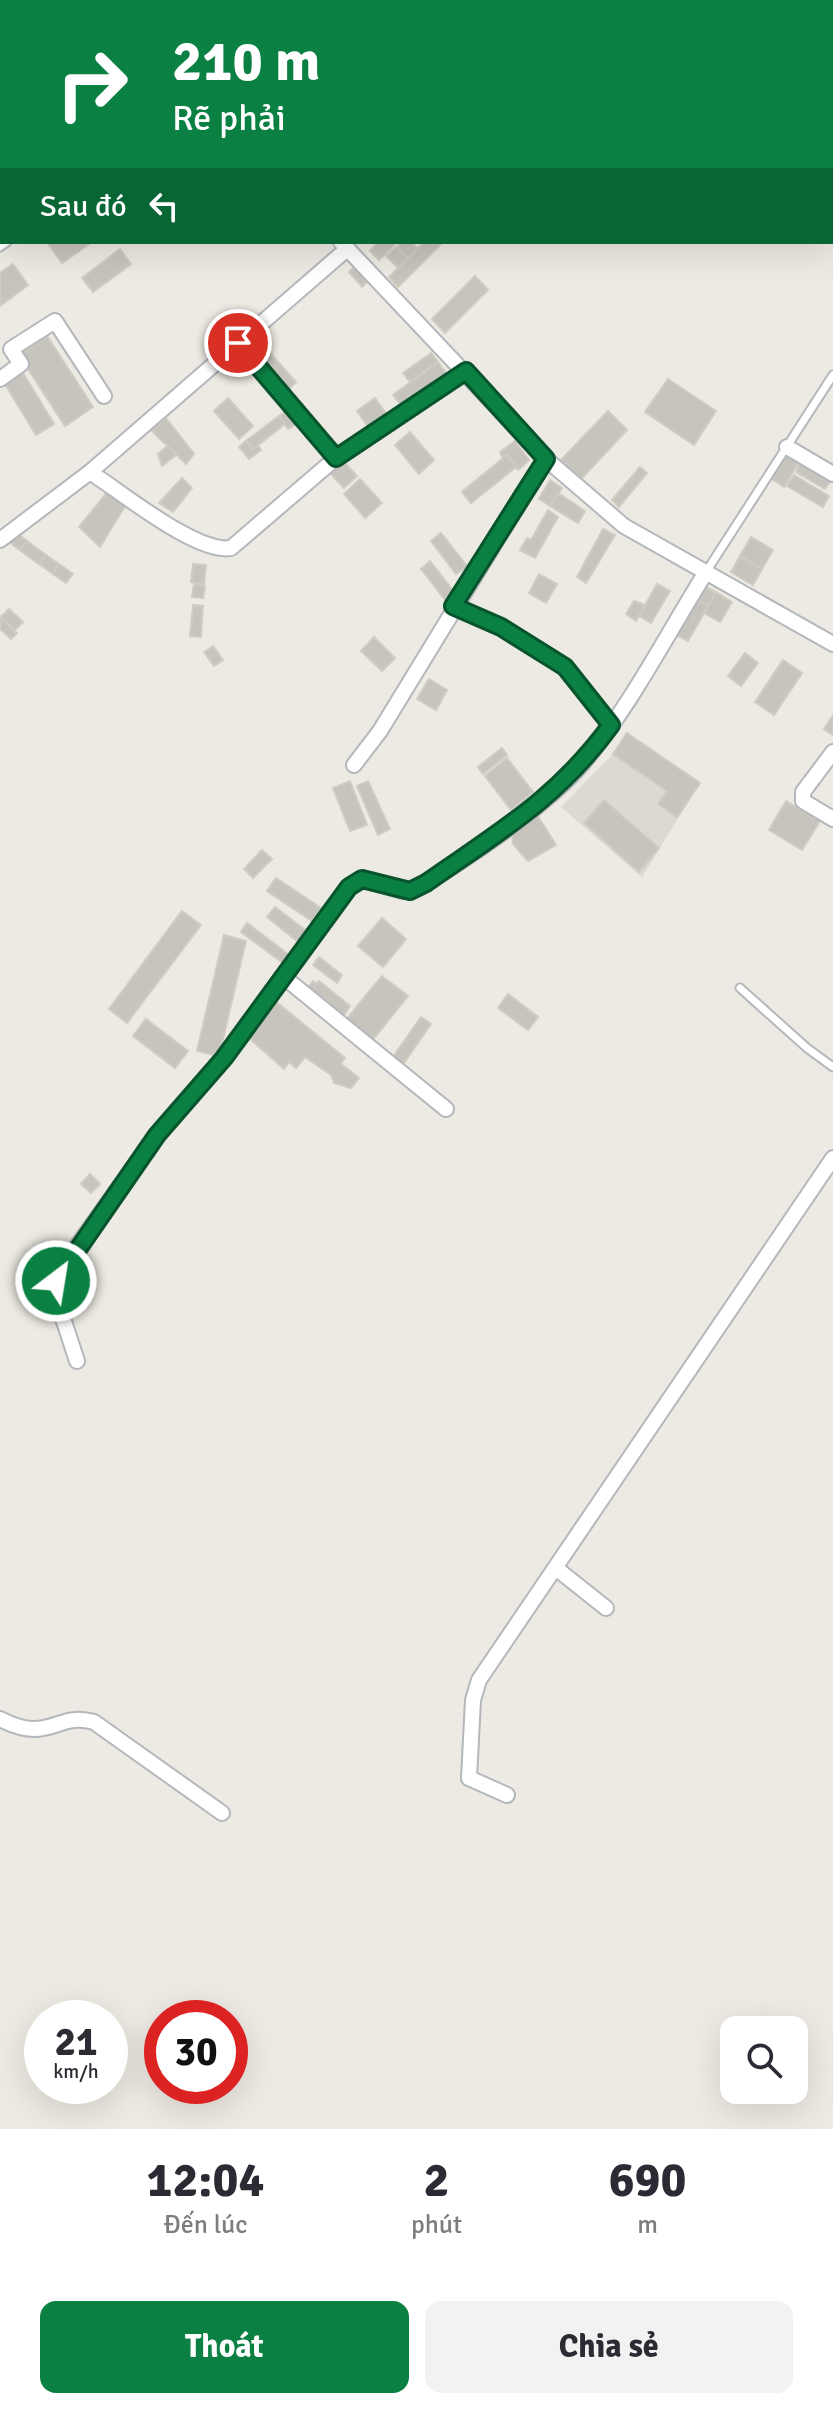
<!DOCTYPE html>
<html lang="vi">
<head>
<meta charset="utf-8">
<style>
  :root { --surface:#fff; --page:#f2f2f3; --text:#2b2b33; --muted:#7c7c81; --accent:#0b8043 }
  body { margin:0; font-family:Signika,sans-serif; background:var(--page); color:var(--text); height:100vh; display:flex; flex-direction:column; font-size:30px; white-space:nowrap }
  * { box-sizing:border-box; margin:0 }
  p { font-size:26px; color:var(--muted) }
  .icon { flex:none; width:44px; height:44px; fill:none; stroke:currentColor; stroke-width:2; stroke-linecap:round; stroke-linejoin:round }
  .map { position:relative; height:2129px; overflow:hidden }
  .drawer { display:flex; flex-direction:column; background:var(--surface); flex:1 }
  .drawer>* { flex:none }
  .hud { position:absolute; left:0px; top:0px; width:834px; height:244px; box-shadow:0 8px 32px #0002; background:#0b8043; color:#fff; overflow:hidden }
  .tools { position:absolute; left:720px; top:2016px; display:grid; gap:16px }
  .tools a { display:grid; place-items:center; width:88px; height:88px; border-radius:16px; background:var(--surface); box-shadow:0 8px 32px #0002; font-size:40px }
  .speed { position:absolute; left:24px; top:2000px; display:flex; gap:16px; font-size:40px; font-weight:700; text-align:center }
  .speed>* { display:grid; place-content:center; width:104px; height:104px; border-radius:50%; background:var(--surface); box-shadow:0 8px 32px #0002; line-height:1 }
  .speed small { font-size:20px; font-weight:400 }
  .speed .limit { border:12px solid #d22; background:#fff; color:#111 }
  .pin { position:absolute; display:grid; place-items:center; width:68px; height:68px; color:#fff; margin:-34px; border:4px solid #fff; border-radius:50%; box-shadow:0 2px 8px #0007 }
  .me { position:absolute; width:88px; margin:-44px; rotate:31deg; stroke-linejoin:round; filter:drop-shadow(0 0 6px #0008) }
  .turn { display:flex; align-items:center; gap:28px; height:168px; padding:0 40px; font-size:36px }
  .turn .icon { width:104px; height:104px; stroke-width:2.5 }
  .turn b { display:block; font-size:56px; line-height:68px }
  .then { display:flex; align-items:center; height:76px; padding:0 40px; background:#0003; gap:16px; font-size:30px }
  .eta { display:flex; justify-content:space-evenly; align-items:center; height:136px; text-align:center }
  .eta b { font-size:48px; font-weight:700; line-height:56px }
  .button { display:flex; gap:16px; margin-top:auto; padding:16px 40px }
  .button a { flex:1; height:92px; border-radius:16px; background:var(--accent); color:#fff; font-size:32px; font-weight:700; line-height:92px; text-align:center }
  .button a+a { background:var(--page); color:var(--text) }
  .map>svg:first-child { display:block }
  .education { fill:#dbd9d0 }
  .building { fill:#c7c4be; stroke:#d0ccc1; stroke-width:2 }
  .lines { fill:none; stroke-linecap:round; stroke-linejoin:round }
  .service-casing { stroke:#b4b7bb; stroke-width:11 }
  .minor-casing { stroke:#b4b7bb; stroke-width:18 }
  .path { stroke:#9ac1a8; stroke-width:3; stroke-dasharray:8 4; stroke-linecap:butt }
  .service { stroke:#fff; stroke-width:7 }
  .minor { stroke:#fff; stroke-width:14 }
  .route-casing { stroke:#07532c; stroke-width:20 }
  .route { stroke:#0b8043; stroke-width:14 }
</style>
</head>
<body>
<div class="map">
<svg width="833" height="2129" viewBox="0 0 833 2129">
  <rect width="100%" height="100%" fill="#eceae2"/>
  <!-- education -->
  <path class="education" d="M627,733l73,50 -58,94 -81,-70 52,-53z"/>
  <!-- building -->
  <g class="building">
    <path d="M47,242h45l-30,21z"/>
    <path d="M378,242h19l-18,18 -9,-9z"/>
    <path d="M402,242h9l7,7 -10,9 -11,-10z"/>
    <path d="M424,242l16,3 -42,42 -9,-10z"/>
    <path d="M396,247l12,11 -10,10 -12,-12z"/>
    <path d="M120,249l11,15 -38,28 -11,-14z"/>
    <path d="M13,264l15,21 -28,21v-33z"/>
    <path d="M355,266l13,15 -6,6 -13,-15z"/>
    <path d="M475,276l13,14 -43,43 -13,-14z"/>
    <path d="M47,336l46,71 -28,19 -46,-71z"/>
    <path d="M270,353l26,29 -10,10 -27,-29z"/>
    <path d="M431,353l7,9 -28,20 -7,-9z"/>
    <path d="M438,362l10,14 -44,33 -11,-14z"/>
    <path d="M23,373l31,51 -18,11 -31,-51z"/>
    <path d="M668,379l48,32 -22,34 -49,-33z"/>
    <path d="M228,398l25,28 -14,13 -25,-28z"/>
    <path d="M375,398l13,18 -18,13 -13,-18z"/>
    <path d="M289,409l11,13 -12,7 -9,-13z"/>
    <path d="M608,411l19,19 -46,49 -20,-19z"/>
    <path d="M279,416l6,8 -32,25 -7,-8z"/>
    <path d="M166,418l28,36 -8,10 -34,-33z"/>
    <path d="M410,432l24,28 -15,14 -24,-29z"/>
    <path d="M246,441l7,8 5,-4 3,5 -12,9 -10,-12z"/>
    <path d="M515,441l14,19 -11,10 -11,-15 -4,4 -3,-7z"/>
    <path d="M167,446l9,9 -14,11 -4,-12z"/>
    <path d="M788,453l12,7 -16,27 -12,-8z"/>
    <path d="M507,455l9,12 -45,36 -9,-11z"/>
    <path d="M342,460l15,16 -13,12 -15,-16z"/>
    <path d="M800,463l31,17 -6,9 -29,-17z"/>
    <path d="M640,467l7,6 -28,34 -7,-7z"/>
    <path d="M794,475l35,21 -6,11 -36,-21z"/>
    <path d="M182,478l10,10 -19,24 -14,-9z"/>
    <path d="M360,479l22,24 -17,15 -21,-24z"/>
    <path d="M550,480l12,8 -12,18 -11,-7z"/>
    <path d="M110,489l18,12 -28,46 -21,-20z"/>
    <path d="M558,493l27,18 -7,12 -28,-17z"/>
    <path d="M548,510l10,7 -23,41 -15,-8 7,-12 4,2z"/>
    <path d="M603,529l12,6 -29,48 -9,-6z"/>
    <path d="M15,532l12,9 -7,9 -11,-8z"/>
    <path d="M441,533l26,33 -11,8 -25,-33z"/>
    <path d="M751,537l22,13 -11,19 -22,-13z"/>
    <path d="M27,541l19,14 -7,9 -19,-14z"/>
    <path d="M46,555l13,9 -6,10 -14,-10z"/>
    <path d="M740,556l22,13 -9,16 -22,-13z"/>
    <path d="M430,561l25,32 -10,7 -24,-31z"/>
    <path d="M59,564l14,10 -7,9 -13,-9z"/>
    <path d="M193,564l13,1 -2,19 -13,-2z"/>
    <path d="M539,574l18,10 -11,19 -17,-10z"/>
    <path d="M194,584l11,2 -2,12 -11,-1z"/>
    <path d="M657,584l13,7 -19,32 -12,-7z"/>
    <path d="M704,586l12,6 -8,14 -12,-7z"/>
    <path d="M716,592l16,10 -12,20 -16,-9z"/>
    <path d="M696,599l12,7 -20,35 -12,-6z"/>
    <path d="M634,601l11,4 -9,16 -10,-7z"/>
    <path d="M193,605l10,1 -2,31 -11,-1z"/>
    <path d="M9,609l14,13 -8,8 -14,-13z"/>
    <path d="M1,617l16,16 -6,6 -11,-10z"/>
    <path d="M374,637l21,21 -13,13 -21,-20z"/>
    <path d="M213,646l10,14 -9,6 -10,-14z"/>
    <path d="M745,653l13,10 -17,23 -13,-10z"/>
    <path d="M783,660l19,13 -28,42 -19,-13z"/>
    <path d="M429,679l18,11 -11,20 -19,-11z"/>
    <path d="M833,715v20l-9,-6z"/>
    <path d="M627,733l73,50 -23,34 -19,-13 9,-13 -54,-37z"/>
    <path d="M502,748l5,7 -24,19 -5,-7z"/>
    <path d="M507,758l26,34 -22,18 -26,-34z"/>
    <path d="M350,781l17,44 -17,6 -17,-43z"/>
    <path d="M368,781l22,48 -12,6 -21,-49z"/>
    <path d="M604,800l55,48 -20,24 -55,-49z"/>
    <path d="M786,801l34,20 -18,29 -33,-20z"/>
    <path d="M537,815l19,30 -28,16 -15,-17 -1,-10z"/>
    <path d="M262,850l10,9 -19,19 -9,-9z"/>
    <path d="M276,878l45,30 -9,13 -45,-30z"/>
    <path d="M275,907l34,26 -8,11 -34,-27z"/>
    <path d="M182,911l19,14 -74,98 -18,-14z"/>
    <path d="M382,918l24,21 -23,28 -25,-21z"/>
    <path d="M247,923l46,35 -6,8 -46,-34z"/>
    <path d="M224,935l22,6 -27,115 -22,-5z"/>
    <path d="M319,957l23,18 -5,8 -24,-18z"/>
    <path d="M382,976l26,20 -37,46 -26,-21z"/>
    <path d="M313,981l3,3 3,-3 31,25 -7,11 -37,-26z"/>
    <path d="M508,994l30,23 -10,13 -30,-22z"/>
    <path d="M275,1001l70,57 -4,6 18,14 -8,10 -17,-5 -3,-8 -26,-18 -9,11 -7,-6 -5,7 -35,-31z"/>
    <path d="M421,1017l10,7 -30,43 -10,-7z"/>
    <path d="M146,1019l42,32 -13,17 -42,-32z"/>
    <path d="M90,1174l10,10 -9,9 -10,-9z"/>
  </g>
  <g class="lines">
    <!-- service casing -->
    <g class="service-casing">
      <g id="service">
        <path d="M0,31l2,3"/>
        <path d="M0,233l2,3"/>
        <path d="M0,247l7,-5"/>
        <path d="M706,572l127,-197"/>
        <path d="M457,608l44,19 64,40 46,58"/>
        <path d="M740,988l67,60 26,19"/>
      </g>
    </g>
    <!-- minor casing -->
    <g class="minor-casing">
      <g id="minor">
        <path d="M157,0l1,2"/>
        <path d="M341,242l205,217 78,67 209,118"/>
        <path d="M238,343l98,115"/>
        <path d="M0,379l21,-15 -10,-15 44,-28 49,75"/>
        <path d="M787,447l46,27"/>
        <path d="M90,472c31,20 107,82 141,76l105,-90 130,-87"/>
        <path d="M0,540l90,-68 257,-223"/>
        <path d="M833,752l-30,40v9l30,18"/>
        <path d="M354,765l26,-34 166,-272"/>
        <path d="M285,978l161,131"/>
        <path d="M77,1361l-23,-70 5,-20 98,-136 67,-77 125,-171 13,-8 40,12 15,-3c48,-28 131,-83 166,-125 48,-58 83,-127 123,-191"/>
        <path d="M557,1569l49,39"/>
        <path d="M0,1719c50,26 56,-8 94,3l128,91"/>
        <path d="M507,1795l-38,-17 4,-78 6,-20 354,-522"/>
      </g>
    </g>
    <!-- path -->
    <g class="path">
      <path d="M601,0l3,2"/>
      <path d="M516,2l2,-2"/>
      <path d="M832,128l1,1"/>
      <path d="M832,230h1"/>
    </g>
    <!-- service -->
    <use href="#service" class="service"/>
    <!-- minor -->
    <use href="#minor" class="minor"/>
  </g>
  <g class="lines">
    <!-- route casing -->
    <g class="route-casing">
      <path id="route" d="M56,1281l101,-146 67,-77 125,-171 13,-8 48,12 16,-8c73,-51 131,-84 185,-158l-46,-58 -64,-40 -48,-21 93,-147 -80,-88 -130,87 -98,-115"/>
    </g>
    <!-- route -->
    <use href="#route" class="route"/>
  </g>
</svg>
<div class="tools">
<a><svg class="icon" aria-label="search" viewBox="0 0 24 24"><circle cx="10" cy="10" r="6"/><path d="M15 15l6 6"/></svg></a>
</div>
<div class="speed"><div>21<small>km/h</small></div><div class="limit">30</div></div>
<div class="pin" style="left:238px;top:343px;background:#d93025"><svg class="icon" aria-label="arrive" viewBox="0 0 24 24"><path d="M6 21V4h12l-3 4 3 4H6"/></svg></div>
<svg class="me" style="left:56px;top:1281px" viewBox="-20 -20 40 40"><circle r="17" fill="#0b8043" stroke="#fff" stroke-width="3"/><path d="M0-11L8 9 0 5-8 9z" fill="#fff"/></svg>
<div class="hud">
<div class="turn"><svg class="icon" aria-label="right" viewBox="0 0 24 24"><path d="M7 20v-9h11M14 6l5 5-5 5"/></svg><div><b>210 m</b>Rẽ phải</div></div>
<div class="then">Sau đó<svg class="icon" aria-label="left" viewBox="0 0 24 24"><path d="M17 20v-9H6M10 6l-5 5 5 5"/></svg></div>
</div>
</div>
<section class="drawer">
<div class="eta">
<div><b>12:04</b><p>Đến lúc</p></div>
<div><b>2</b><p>phút</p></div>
<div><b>690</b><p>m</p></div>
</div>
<div class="button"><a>Thoát</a><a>Chia sẻ</a></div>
</section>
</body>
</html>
